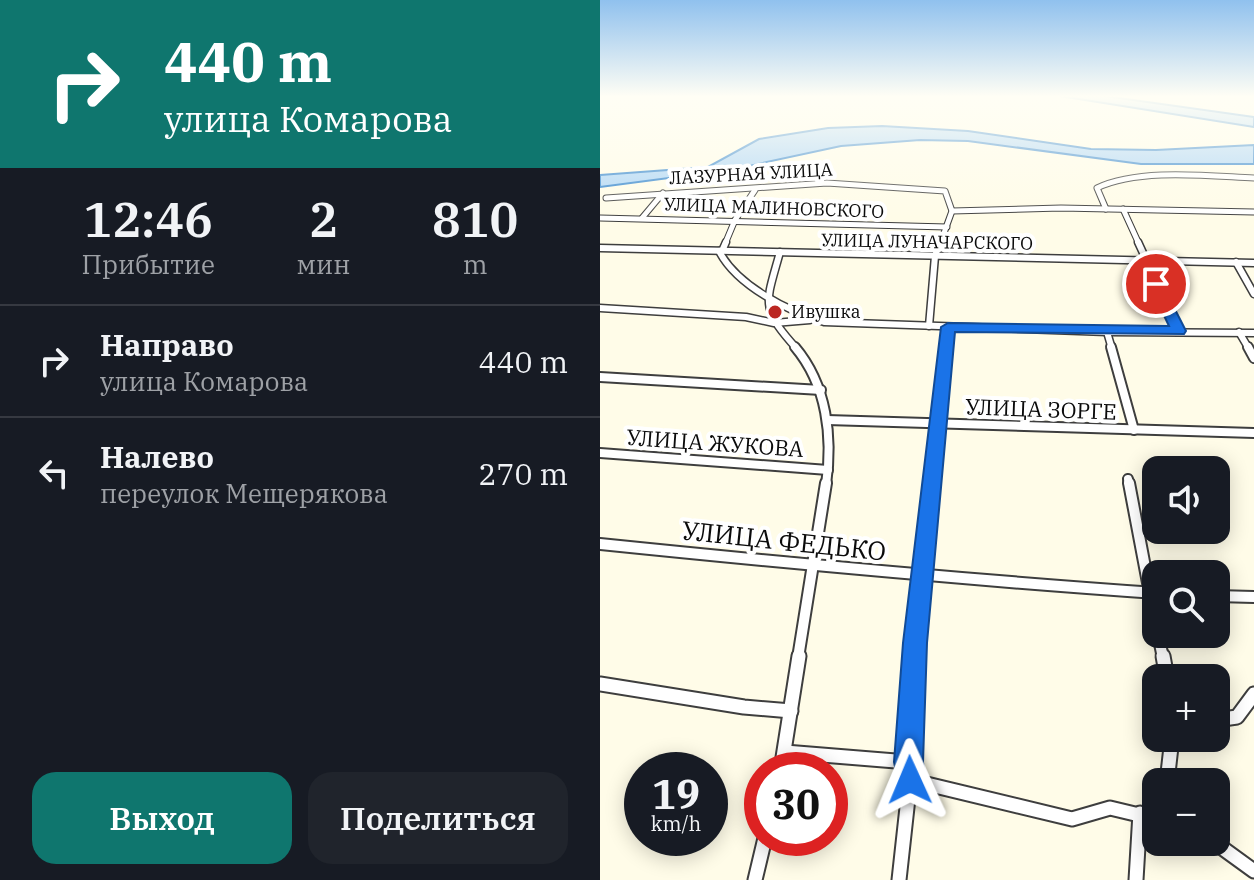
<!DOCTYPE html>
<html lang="ru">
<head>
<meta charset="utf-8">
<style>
  :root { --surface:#171b24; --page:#20242c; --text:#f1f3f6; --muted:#9ea1a6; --line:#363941; --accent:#0f766e }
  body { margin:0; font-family:"IBM Plex Serif",serif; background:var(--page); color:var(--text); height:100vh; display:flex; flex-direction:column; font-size:30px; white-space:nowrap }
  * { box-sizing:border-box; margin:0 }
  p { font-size:26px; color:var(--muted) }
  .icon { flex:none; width:44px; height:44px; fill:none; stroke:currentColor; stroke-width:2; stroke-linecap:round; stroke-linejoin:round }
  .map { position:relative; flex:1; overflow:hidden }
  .drawer { display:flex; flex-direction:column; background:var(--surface); width:600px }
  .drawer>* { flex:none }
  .top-card { background:#0f766e; color:#fff; overflow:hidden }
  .tools { position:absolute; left:542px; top:456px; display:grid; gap:16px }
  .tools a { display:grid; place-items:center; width:88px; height:88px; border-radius:16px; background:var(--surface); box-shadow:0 4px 20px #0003; font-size:40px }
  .speed { position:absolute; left:24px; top:752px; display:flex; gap:16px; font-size:40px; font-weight:700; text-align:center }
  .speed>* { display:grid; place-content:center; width:104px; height:104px; border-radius:50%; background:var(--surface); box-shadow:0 4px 20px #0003; line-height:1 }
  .speed small { font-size:20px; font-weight:400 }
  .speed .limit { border:12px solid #d22; background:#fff; color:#111 }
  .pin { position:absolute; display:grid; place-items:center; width:68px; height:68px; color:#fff; margin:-34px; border:4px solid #fff; border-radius:50%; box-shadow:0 2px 8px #0007 }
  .me { position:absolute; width:88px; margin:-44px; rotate:359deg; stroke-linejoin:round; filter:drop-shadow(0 0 6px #0008) }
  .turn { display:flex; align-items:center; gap:28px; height:168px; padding:0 32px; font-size:36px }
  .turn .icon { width:104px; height:104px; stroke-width:2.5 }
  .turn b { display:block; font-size:56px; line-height:68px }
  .eta { display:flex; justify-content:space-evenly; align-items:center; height:136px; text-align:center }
  .eta b { font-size:48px; font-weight:600; line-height:56px }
  .button { display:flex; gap:16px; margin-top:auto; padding:16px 32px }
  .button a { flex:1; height:92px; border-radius:24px; background:var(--accent); color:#fff; font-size:32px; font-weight:600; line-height:92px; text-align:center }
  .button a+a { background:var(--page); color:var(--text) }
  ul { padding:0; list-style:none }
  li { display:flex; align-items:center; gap:24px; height:112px; padding:0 32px; border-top:2px solid var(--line) }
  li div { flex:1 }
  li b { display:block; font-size:30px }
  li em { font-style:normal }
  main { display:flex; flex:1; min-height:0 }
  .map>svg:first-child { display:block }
  .water { fill:#add5f6; stroke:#3385ce; stroke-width:2 }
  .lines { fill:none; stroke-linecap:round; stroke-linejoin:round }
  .minor-far4-casing { stroke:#3e3e3e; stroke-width:7 }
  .minor-far3-casing { stroke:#3e3e3e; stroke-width:9 }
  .minor-far2-casing { stroke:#3e3e3e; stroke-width:12 }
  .minor-far1-casing { stroke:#3e3e3e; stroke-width:14 }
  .minor-casing { stroke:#3e3e3e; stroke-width:17 }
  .minor-far4 { stroke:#fff; stroke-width:5 }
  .minor-far3 { stroke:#fff; stroke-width:6 }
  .minor-far2 { stroke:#fff; stroke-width:8 }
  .minor-far1 { stroke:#fff; stroke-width:10 }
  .minor { stroke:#fff; stroke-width:13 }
  .route { fill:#1a73e8; stroke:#114b97; stroke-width:2 }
  .poi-dot { fill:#bb2722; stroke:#fff; stroke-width:3 }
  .labels { text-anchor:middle; stroke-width:8; stroke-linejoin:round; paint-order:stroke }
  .far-street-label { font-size:18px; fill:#0b0b0b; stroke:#fff }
  .far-poi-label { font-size:18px; fill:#0b0b0b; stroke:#fff; text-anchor:start }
  .street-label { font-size:22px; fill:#0b0b0b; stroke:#fff }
  .near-street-label { font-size:26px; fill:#0b0b0b; stroke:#fff }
</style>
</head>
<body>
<main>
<section class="drawer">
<div class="top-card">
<div class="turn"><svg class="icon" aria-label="right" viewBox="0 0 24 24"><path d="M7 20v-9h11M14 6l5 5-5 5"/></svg><div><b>440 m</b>улица Комарова</div></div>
</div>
<div class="eta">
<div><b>12:46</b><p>Прибытие</p></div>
<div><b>2</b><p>мин</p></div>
<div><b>810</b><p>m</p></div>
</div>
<ul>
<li><svg class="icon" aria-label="right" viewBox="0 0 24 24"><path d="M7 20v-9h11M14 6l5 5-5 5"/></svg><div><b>Направо</b><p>улица Комарова</p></div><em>440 m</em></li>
<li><svg class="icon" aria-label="left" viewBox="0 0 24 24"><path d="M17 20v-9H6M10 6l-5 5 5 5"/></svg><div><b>Налево</b><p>переулок Мещерякова</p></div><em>270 m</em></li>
</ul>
<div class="button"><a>Выход</a><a>Поделиться</a></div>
</section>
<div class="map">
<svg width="654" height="880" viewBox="0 0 654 880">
  <rect width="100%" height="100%" fill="#fffce8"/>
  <!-- water -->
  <g class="water">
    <path d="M460,96h45l149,21v10z"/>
    <path d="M282,126l86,5 123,18 65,1 98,-5v19h-113l-173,-23 -48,-1 -79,6 -111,24 -130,17v-12l108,-8 51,-28 69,-11z"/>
  </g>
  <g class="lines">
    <!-- minor-far4 casing -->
    <g class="minor-far4-casing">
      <g id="minor-far4">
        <path d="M6,198l221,-15 118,8 7,20 -12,33"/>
        <path d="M506,209l-9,-21c42,-20 111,-12 157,-10"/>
        <path d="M523,209l16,35"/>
        <path d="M352,211l109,-3 193,4"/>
        <path d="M0,218l347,9"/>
        <path d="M42,218l21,-25"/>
        <path d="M125,244l10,-24 20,-30"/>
      </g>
    </g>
    <!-- minor-far3 casing -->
    <g class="minor-far3-casing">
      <g id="minor-far3">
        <path d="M538,242l41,89"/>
        <path d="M0,248l654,15"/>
        <path d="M119,251c18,35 69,60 105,71l283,10 147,1"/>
        <path d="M122,251l4,-9"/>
        <path d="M180,252c-14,51 -21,55 17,97"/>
        <path d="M636,262l18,32"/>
        <path d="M0,308l146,9 28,6 36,-3"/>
        <path d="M329,326l6,-70 5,-14"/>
        <path d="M507,332l5,17"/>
        <path d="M639,332l10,17"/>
        <path d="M346,349l2,-22"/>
      </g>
    </g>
    <!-- minor-far2 casing -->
    <g class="minor-far2-casing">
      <g id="minor-far2">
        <path d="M195,347c32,38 38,90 31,138"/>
        <path d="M511,347l23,83"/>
        <path d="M648,347l6,11"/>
        <path d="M0,377l221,13"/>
        <path d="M227,420l427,13"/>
        <path d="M0,453l228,17"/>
        <path d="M528,479l1,6"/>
        <path d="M332,485l14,-138"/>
      </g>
    </g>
    <!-- minor-far1 casing -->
    <g class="minor-far1-casing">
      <g id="minor-far1">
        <path d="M529,483l27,142"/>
        <path d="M0,544c185,19 370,36 556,49"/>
        <path d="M616,596l38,1"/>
        <path d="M558,634l5,24"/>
        <path d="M198,658l28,-175"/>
        <path d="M314,658l18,-175"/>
      </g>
    </g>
    <!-- minor casing -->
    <g class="minor-casing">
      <g id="minor">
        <path d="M563,656l4,22"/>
        <path d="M0,684l144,23 47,4"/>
        <path d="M616,720l21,-3 17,-23"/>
        <path d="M185,752l123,10"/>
        <path d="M181,770l18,-114"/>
        <path d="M310,780l162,39 38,-11 46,11"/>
        <path d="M567,782l5,-44"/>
        <path d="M614,842l40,29"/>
        <path d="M155,880l10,-42"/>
        <path d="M299,880l11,-100 -2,-18 6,-106"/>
        <path d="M536,880l4,-67"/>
      </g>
    </g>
    <!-- minor-far4 -->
    <use href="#minor-far4" class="minor-far4"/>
    <!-- minor-far3 -->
    <use href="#minor-far3" class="minor-far3"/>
    <!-- minor-far2 -->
    <use href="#minor-far2" class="minor-far2"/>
    <!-- minor-far1 -->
    <use href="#minor-far1" class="minor-far1"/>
    <!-- minor -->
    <use href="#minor" class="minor"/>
  </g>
  <!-- sky -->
  <linearGradient id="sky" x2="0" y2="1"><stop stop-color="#90c1ee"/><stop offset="0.44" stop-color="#fffef5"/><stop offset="1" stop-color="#fffef5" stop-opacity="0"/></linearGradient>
  <rect width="654" height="219" fill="url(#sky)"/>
  <!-- route -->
  <path class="route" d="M551,282l11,2 24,47 -2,3 -229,-2 -28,311 -4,119 2,18 -5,11 -10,4 -10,-4 -6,-29 9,-119 38,-316 7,-4 221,3 -20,-42z"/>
  <!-- markers -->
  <circle class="poi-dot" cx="175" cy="312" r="8"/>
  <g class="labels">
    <!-- far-street labels -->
    <g class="far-street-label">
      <text transform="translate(151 174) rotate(-3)" y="6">ЛАЗУРНАЯ УЛИЦА</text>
      <text transform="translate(174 208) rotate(2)" y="6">УЛИЦА МАЛИНОВСКОГО</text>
      <text transform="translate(327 242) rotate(1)" y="6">УЛИЦА ЛУНАЧАРСКОГО</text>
    </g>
    <!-- far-poi labels -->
    <g class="far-poi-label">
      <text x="191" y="318">Ивушка</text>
    </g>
    <!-- street labels -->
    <g class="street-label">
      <text transform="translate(441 409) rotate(2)" y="8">УЛИЦА ЗОРГЕ</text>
      <text transform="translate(115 443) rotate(4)" y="8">УЛИЦА ЖУКОВА</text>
    </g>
    <!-- near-street labels -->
    <g class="near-street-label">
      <text transform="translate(184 541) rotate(6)" y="9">УЛИЦА ФЕДЬКО</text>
    </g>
  </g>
</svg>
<div class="tools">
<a><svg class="icon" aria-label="sound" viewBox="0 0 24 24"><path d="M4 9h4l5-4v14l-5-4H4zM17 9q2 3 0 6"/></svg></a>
<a><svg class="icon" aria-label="search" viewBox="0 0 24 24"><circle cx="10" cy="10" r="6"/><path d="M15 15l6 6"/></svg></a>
<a>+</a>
<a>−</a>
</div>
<div class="speed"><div>19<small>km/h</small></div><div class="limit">30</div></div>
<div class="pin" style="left:556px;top:284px;background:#d93025"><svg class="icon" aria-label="arrive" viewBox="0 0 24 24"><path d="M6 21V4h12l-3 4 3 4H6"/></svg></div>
<svg class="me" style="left:310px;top:780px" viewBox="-20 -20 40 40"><path d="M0-17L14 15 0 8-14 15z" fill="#1a73e8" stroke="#fff" stroke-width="4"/></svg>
</div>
</main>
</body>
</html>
